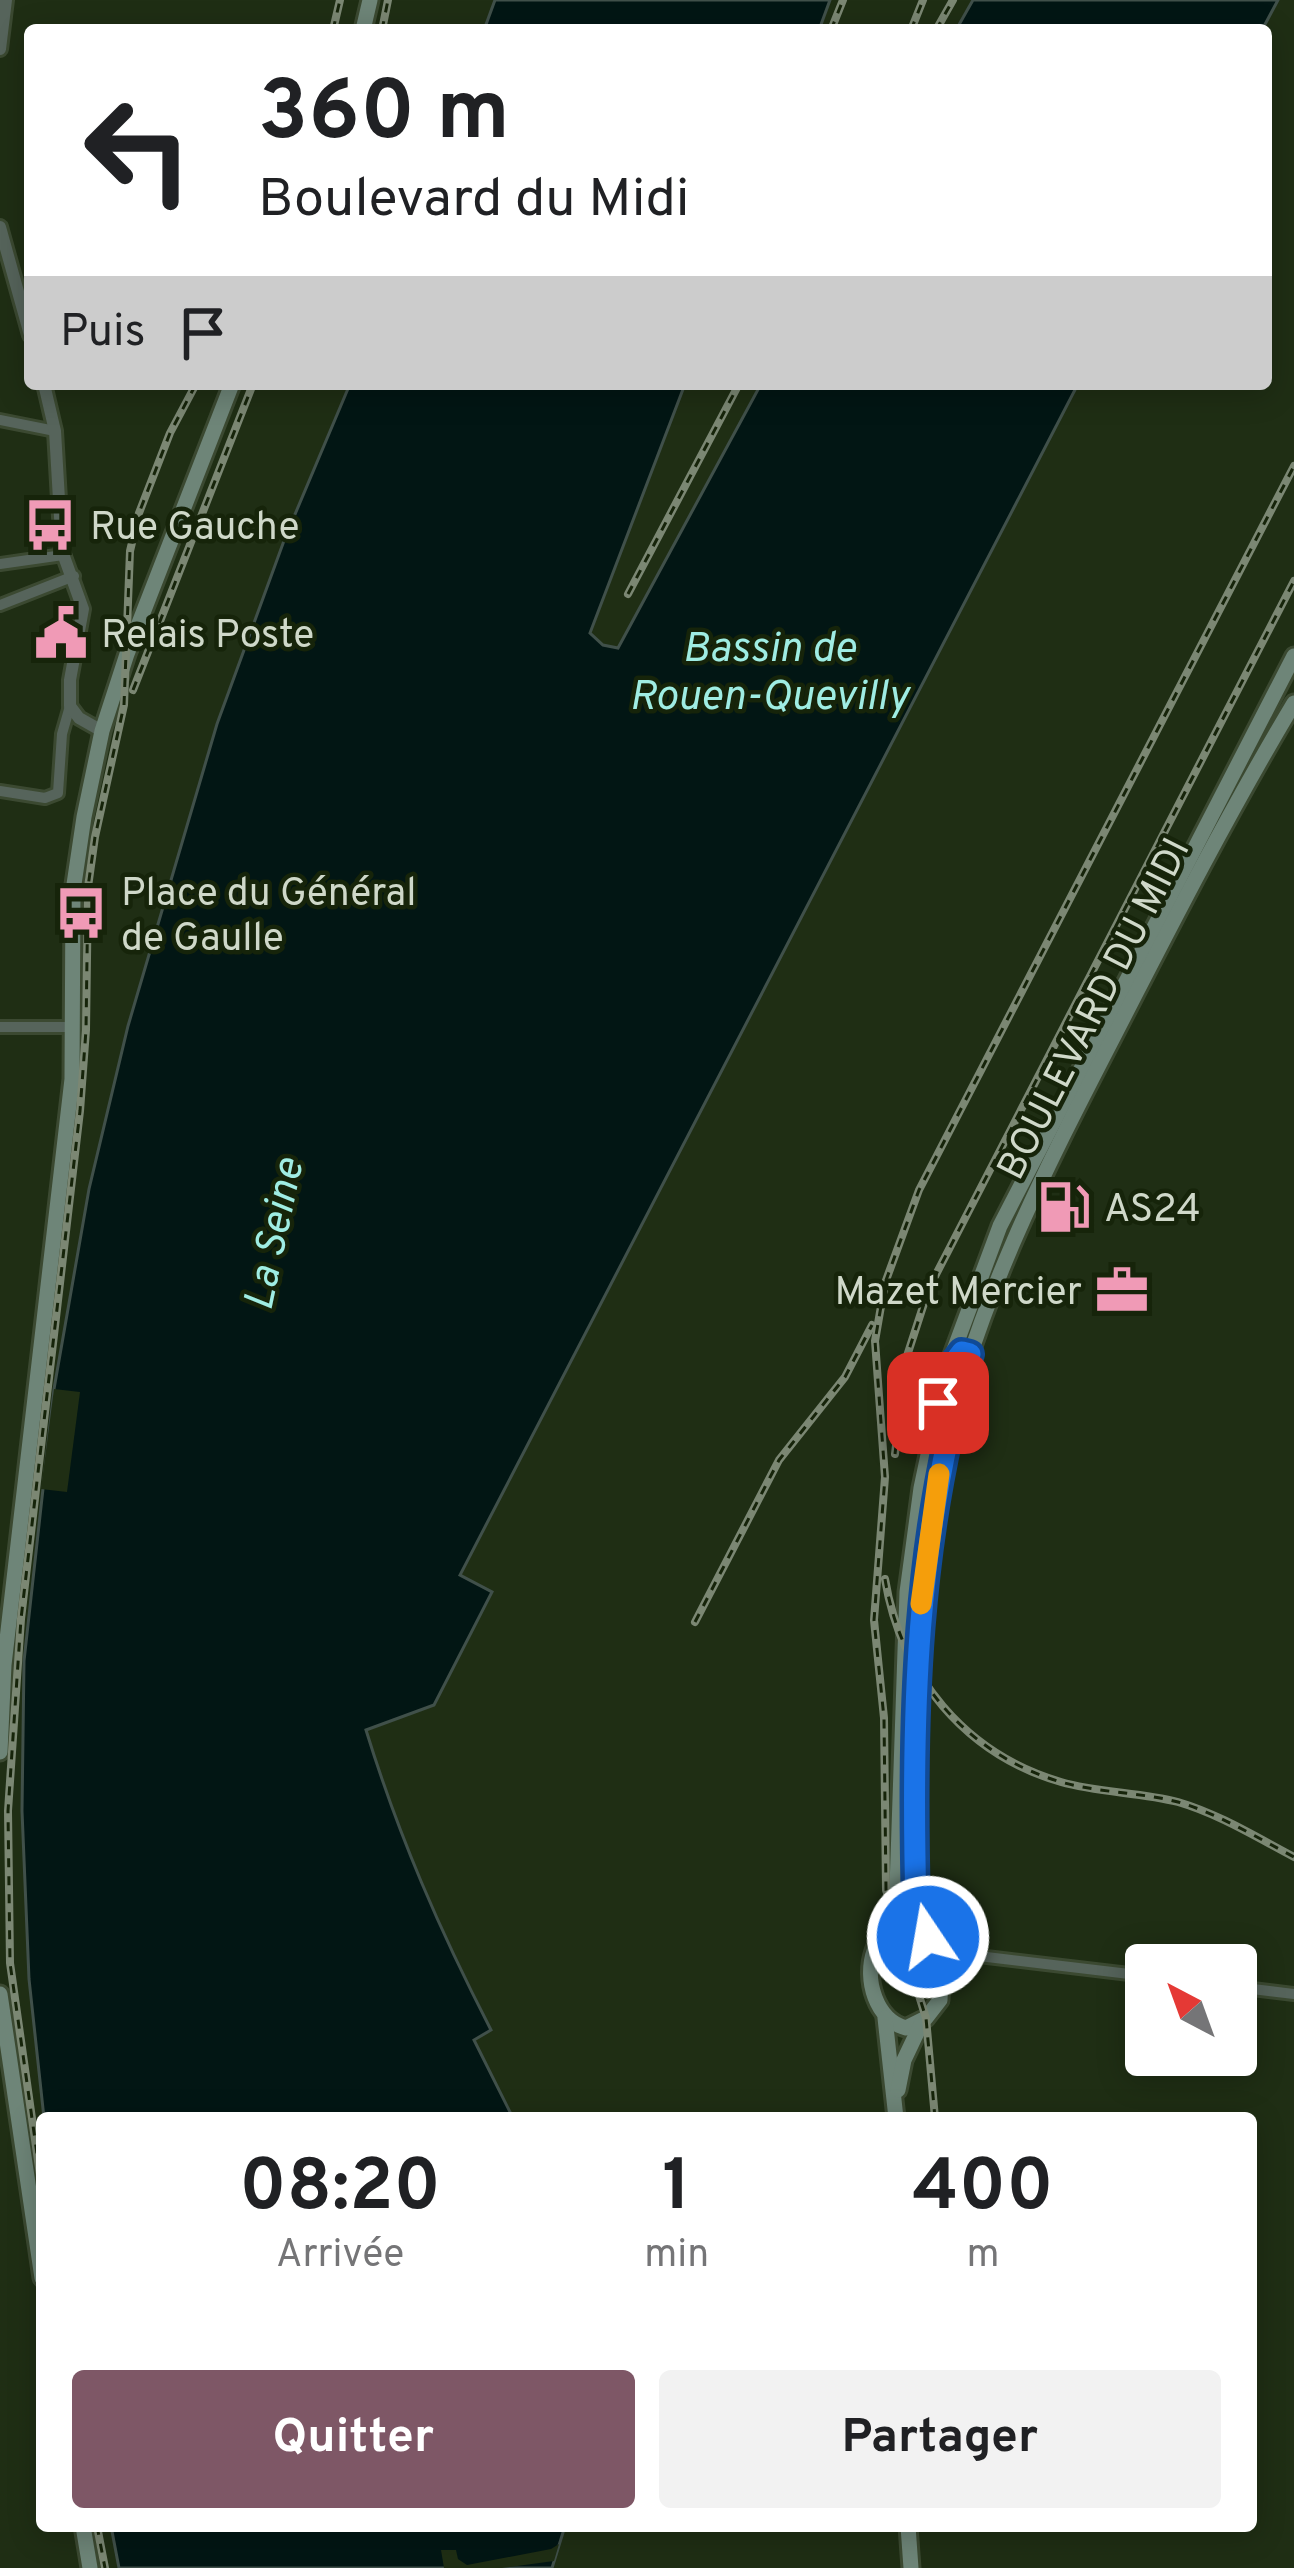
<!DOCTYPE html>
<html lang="fr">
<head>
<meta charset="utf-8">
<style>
  :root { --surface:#fff; --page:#f2f2f2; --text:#202124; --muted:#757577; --accent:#7e5766 }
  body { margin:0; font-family:Overpass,sans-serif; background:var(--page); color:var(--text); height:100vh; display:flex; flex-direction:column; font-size:45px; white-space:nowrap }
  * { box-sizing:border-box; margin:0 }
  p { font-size:39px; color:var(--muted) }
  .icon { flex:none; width:66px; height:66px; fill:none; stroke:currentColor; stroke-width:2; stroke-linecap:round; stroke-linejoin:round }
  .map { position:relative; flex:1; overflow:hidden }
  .sheet { position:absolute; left:36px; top:2112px; width:1221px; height:420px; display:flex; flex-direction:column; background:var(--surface); border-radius:12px; box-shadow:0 6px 30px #0003 }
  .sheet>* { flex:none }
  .banner { position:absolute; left:24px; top:24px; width:1248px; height:366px; border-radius:12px; box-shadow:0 6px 30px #0003; background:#fff; color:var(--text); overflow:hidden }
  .needle { width:78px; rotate:319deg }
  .tools { position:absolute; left:1125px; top:1944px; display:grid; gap:24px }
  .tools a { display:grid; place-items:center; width:132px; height:132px; border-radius:12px; background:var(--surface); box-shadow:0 6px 30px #0003; font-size:60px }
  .pin { position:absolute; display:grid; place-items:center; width:102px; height:102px; color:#fff; margin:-51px; border-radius:24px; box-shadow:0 6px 18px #0006 }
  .me { position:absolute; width:132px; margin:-66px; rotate:348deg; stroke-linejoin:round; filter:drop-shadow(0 0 9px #0008) }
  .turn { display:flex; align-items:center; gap:42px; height:252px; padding:0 36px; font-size:54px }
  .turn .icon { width:156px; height:156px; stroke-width:2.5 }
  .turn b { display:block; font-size:84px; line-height:102px }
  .then { display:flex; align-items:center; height:114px; padding:0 36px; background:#0003; gap:24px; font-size:45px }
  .eta { display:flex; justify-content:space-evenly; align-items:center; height:204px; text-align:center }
  .eta b { font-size:72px; font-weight:700; line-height:84px }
  .action { display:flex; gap:24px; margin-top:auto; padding:24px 36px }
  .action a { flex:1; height:138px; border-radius:12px; background:var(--accent); color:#fff; font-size:48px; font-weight:700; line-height:138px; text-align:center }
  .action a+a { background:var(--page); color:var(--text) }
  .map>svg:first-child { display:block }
  .water { fill:#021614; stroke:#40504a; stroke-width:3 }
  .pier { fill:#1f2e14 }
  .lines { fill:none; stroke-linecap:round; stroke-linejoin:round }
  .minor-casing { stroke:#3b4931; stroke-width:16 }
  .tertiary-casing { stroke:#3b4931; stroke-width:18 }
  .secondary-casing { stroke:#3b4931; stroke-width:21 }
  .minor { stroke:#56645b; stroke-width:10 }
  .tertiary { stroke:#56645b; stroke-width:12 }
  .secondary { stroke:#6e8578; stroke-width:15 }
  .rail-casing { stroke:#7b8773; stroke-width:8 }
  .rail { stroke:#16240a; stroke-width:3; stroke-dasharray:9; stroke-linecap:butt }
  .route-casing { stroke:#114b97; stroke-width:30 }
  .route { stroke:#1a73e8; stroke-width:21 }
  .slow { stroke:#f59e0b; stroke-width:21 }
  .labels { text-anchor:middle; stroke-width:9; stroke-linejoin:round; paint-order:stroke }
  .poi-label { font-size:39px; fill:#cfd8c9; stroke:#16240a; text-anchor:start }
  .street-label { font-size:39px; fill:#cfd8c9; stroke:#16240a }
  .water-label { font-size:42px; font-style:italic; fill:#9fede3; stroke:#16240a }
</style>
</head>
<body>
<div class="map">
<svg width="1294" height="2568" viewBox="0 0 1294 2568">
  <rect width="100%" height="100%" fill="#1f2e14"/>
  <!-- water -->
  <g class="water">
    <path d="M495,0h335l-11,30h-335z"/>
    <path d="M973,0h305l-16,30h-306z"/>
    <path d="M350,384h335l-95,249 13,12 15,3 143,-264h317l-618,1191 32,17 -58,113 -68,25c33,107 74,201 125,300l-17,10 39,78h-469l-15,-139 -7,-168 2,-150 30,-272 35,-200 39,-163 89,-302 68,-186z"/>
    <path d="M111,2526h454l-13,42h-433z"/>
  </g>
  <!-- pier -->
  <g class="pier">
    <path d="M54,1389l26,3 -13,100 -26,-3z"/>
    <path d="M559,2544l-5,17 -52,7h-58l-3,-18h15l2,9 9,6 84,-16z"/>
  </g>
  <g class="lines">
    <!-- minor casing -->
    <g class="minor-casing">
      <g id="minor">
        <path d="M0,420l55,11"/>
        <path d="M0,564l63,-9"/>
        <path d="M0,605l74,-29"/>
        <path d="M0,791l45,7 13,-5 4,-59 8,-28"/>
        <path d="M0,1027h74"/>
        <path d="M937,1951l209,25"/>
        <path d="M1236,1987l58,7"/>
      </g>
    </g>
    <!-- tertiary casing -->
    <g class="tertiary-casing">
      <g id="tertiary">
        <path d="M0,49l6,-49"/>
        <path d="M0,227l30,108"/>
        <path d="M44,384l11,47 7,120 21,58 -13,71v26l9,12 23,13"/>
      </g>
    </g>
    <!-- secondary casing -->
    <g class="secondary-casing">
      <g id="secondary">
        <path d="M363,30l7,-30"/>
        <path d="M0,1752l4,-87 68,-586 1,-188 11,-74 18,-86 25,-77 105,-270"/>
        <path d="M887,1932c48,-21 55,35 53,68l-14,18 -20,10c-30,-8 -42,-48 -32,-77 4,-12 16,-23 22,-34l11,-325 14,-104 24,-114 55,-148 294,-570"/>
        <path d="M928,1937l-12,-31c-5,-148 -6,-300 25,-445 33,-154 103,-290 175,-429 57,-111 114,-222 178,-329"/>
        <path d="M0,1994l42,284"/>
        <path d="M885,2018l11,100"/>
        <path d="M898,2090l6,-30 19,-40"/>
        <path d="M83,2526l7,42"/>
        <path d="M908,2526l3,42"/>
      </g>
    </g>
    <!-- minor -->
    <use href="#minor" class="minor"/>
    <!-- tertiary -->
    <use href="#tertiary" class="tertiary"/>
    <!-- secondary -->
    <use href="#secondary" class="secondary"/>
    <!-- rail casing -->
    <g class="rail-casing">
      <g id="rail">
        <path d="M333,30l7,-30"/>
        <path d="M382,30l6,-30"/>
        <path d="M831,30l12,-30"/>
        <path d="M911,30l12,-30"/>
        <path d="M936,30l17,-30"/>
        <path d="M628,594l111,-210"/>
        <path d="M133,690l120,-306"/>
        <path d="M895,1454l11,-95 23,-71 365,-707"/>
        <path d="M885,1579c16,97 80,175 176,203 38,11 79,10 117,20 41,12 78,35 116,55"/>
        <path d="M695,1622l84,-162 66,-83 27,-52"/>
        <path d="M935,2118l-9,-100 -40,-128 -2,-172 -10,-98 11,-143 -10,-136 10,-58 34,-93 375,-724"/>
        <path d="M42,2189l-32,-226 -2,-152 13,-192 59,-508 6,-81 2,-143 7,-50 29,-132 6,-154 9,-38 31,-80 26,-49"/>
        <path d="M97,2526l8,42"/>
      </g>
    </g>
    <!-- rail -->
    <use href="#rail" class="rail"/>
  </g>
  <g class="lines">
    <!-- route casing -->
    <g class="route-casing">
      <path id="route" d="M928,1937l-12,-31c-5,-187 -1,-371 54,-552l-8,-2 -17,22 -7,29"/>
    </g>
    <!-- route -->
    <use href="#route" class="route"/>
    <!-- slow -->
    <path class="slow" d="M921,1604l18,-130"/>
  </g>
  <!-- icons -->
  <defs>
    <g id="bus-bare" transform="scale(4.14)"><path d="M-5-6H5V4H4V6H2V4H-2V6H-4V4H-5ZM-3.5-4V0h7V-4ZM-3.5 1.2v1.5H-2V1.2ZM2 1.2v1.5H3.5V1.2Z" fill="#f09ab6" stroke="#16240a" stroke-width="2.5" paint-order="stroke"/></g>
    <g id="civic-bare" transform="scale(4.14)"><path d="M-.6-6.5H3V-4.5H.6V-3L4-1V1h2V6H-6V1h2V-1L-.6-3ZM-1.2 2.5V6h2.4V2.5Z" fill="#f09ab6" stroke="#16240a" stroke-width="2.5" paint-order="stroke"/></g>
    <g id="fuel-bare" transform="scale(4.14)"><path d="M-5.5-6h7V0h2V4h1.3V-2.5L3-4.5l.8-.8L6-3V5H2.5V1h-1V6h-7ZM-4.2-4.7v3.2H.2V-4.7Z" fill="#f09ab6" stroke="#16240a" stroke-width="2.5" paint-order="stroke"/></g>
    <g id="office-bare" transform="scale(4.14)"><path d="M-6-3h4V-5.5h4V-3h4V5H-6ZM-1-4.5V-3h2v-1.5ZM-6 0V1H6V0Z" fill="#f09ab6" stroke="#16240a" stroke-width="2.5" paint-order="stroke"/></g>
  </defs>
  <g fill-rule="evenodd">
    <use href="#bus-bare" x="50" y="525"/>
    <use href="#civic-bare" x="61" y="633"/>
    <use href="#bus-bare" x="81" y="913"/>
    <use href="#fuel-bare" x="1064" y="1207"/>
    <use href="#office-bare" x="1122" y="1290"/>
  </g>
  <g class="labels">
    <!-- poi labels -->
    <g class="poi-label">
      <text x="90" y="539">Rue Gauche</text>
      <text x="101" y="647">Relais Poste</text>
      <text x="121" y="905">Place du Général<tspan x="121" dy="45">de Gaulle</tspan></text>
      <text x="1104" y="1221">AS24</text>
      <text x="1082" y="1304" text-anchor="end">Mazet Mercier</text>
    </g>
    <!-- street labels -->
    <g class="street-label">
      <text transform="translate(1092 1008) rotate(-63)" y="14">BOULEVARD DU MIDI</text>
    </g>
    <!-- water labels -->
    <g class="water-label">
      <text x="769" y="661">Bassin de<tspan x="769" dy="48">Rouen-Quevilly</tspan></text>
      <text transform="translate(272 1234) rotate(-78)" y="15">La Seine</text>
    </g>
  </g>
</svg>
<div class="tools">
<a><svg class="needle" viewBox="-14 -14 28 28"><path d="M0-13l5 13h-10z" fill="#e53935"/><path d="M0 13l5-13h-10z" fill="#757577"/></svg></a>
</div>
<div class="pin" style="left:938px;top:1403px;background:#d93025"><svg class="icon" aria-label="arrive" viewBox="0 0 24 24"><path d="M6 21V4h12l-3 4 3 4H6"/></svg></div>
<svg class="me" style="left:928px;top:1937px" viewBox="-20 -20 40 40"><circle r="17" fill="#1a73e8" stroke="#fff" stroke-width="3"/><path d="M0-11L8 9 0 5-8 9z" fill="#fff"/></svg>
<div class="banner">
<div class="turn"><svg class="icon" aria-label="left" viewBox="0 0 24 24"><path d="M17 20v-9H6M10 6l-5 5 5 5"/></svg><div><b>360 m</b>Boulevard du Midi</div></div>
<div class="then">Puis<svg class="icon" aria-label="arrive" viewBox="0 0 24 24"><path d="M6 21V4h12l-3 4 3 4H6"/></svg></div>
</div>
<section class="sheet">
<div class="eta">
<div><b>08:20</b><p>Arrivée</p></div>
<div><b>1</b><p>min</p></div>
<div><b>400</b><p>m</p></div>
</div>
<div class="action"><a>Quitter</a><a>Partager</a></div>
</section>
</div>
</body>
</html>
